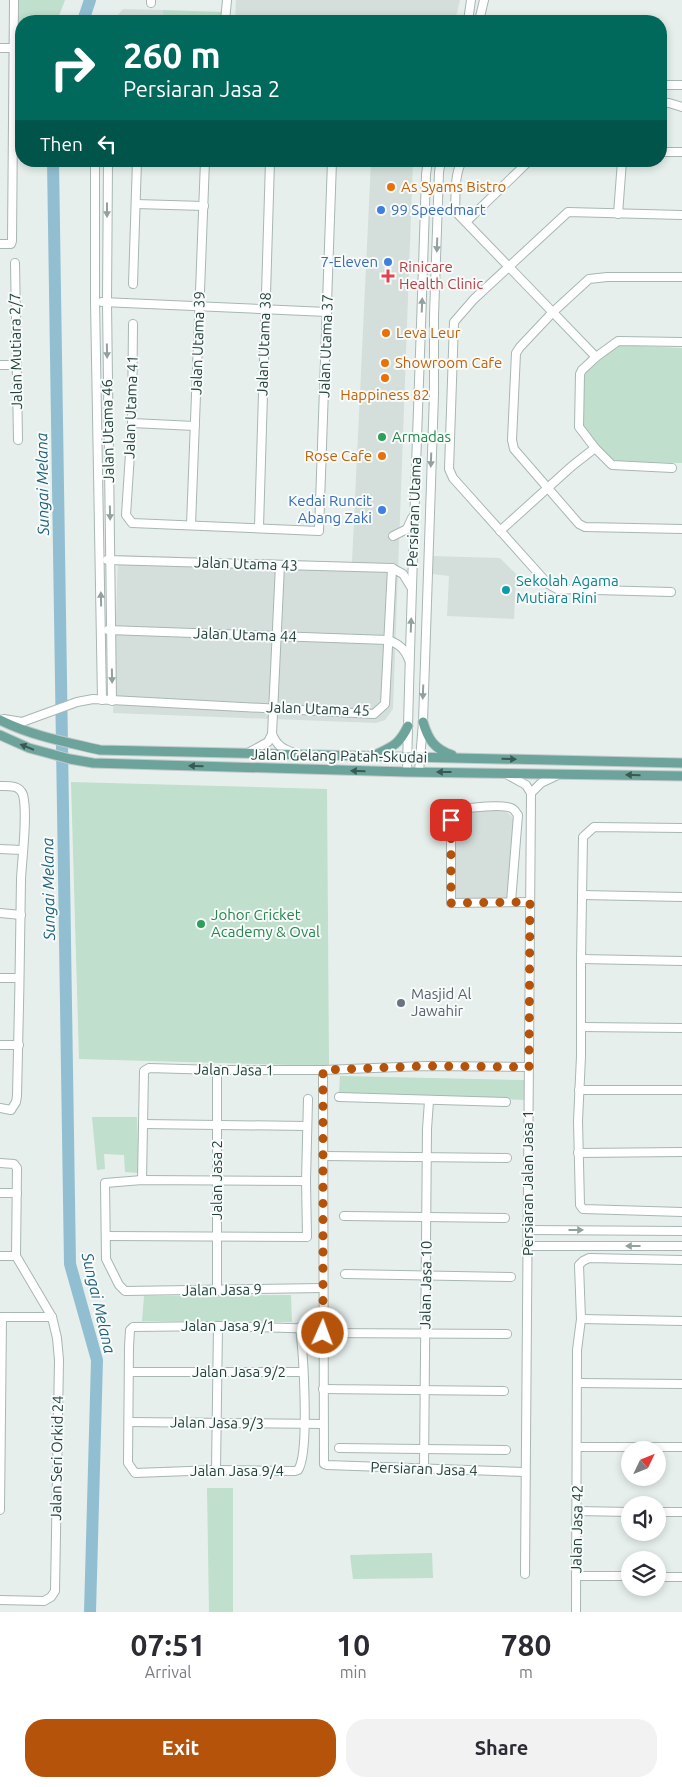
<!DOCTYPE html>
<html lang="en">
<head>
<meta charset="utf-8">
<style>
  :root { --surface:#fff; --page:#f2f2f3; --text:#2b2b33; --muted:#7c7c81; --accent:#b45309 }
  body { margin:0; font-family:Ubuntu,sans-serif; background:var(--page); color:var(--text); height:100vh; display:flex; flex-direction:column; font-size:19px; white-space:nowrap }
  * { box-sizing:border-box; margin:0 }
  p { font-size:16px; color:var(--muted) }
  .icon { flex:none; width:28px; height:28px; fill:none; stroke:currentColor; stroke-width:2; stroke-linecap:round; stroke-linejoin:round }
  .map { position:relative; height:1612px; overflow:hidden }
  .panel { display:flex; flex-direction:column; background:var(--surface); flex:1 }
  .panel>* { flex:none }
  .guide { position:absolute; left:15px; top:15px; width:652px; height:152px; border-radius:20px; box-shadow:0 2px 8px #0003; background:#00695c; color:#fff; overflow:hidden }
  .needle { width:32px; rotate:47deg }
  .buttons { position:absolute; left:621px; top:1441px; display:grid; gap:10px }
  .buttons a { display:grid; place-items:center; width:45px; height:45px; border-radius:50%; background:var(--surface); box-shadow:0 2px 8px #0003; font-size:25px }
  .pin { position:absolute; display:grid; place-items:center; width:42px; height:42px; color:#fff; margin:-21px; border-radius:10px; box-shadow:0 2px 8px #0006 }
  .me { position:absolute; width:55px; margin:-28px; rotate:2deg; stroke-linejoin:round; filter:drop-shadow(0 0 4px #0008) }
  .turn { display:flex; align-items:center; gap:18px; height:105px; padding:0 25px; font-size:22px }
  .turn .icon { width:65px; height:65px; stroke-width:2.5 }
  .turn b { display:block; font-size:35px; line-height:42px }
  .then { display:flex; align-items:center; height:48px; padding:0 25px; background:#0003; gap:10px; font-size:19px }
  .eta { display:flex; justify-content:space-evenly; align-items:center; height:85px; text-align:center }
  .eta b { font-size:30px; font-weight:700; line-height:35px }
  .action { display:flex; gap:10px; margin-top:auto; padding:10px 25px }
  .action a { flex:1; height:58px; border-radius:20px; background:var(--accent); color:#fff; font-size:20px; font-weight:700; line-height:58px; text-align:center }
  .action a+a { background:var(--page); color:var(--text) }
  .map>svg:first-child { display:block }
  .built { fill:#d4dfdb }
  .green { fill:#c0dfcc }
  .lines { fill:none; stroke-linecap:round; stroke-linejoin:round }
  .river { stroke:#91bfd1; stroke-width:12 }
  .minor-casing { stroke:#a8b7b4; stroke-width:10 }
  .major-casing { stroke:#c2cac9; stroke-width:11 }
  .minor { stroke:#fff; stroke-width:8 }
  .major { stroke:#6ca39b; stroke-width:9 }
  .oneway { fill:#92a09e }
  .oneway2 { fill:#375a54 }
  .route { stroke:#b45309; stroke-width:9; stroke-dasharray:0 16.2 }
  .food-dot { fill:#e8710a; stroke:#f7fbf9; stroke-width:2 }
  .shop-dot { fill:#3f7fe0; stroke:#f7fbf9; stroke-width:2 }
  .health-dot { fill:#e0444e; stroke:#f7fbf9; stroke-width:2 }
  .leisure-dot { fill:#2e9e5b; stroke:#f7fbf9; stroke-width:2 }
  .culture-dot { fill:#0f9aa8; stroke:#f7fbf9; stroke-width:2 }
  .worship-dot { fill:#6b7280; stroke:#f7fbf9; stroke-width:2 }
  .labels { text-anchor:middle; stroke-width:4; stroke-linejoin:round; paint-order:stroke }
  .food-label { font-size:15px; fill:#c56008; stroke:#f7fbf9; text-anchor:start }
  .shop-label { font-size:15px; fill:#366cbe; stroke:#f7fbf9; text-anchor:end }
  .health-label { font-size:15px; fill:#be3a42; stroke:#f7fbf9; text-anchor:start }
  .street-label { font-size:15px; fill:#25413d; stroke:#f7fbf9 }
  .leisure-label { font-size:15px; fill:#27864d; stroke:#f7fbf9; text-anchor:start }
  .culture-label { font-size:15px; fill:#0d838f; stroke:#f7fbf9; text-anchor:start }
  .worship-label { font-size:15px; fill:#5b616d; stroke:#f7fbf9; text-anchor:start }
  .water-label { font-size:16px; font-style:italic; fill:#20617c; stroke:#f7fbf9 }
</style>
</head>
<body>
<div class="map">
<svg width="682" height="1612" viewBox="0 0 682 1612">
  <rect width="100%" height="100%" fill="#e6efec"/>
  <!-- built -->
  <g class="built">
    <path d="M236,0h224l-5,21h-220z"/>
    <path d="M123,9l40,1 -1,11h-49z"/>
    <path d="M371,161h42l-20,548 -8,11 -9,3 -263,-10 5,-158 234,7z"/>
    <path d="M432,556l68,2 16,16 -2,45 -67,-3 2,-40 -17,-2z"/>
    <path d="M459,811h47l8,8 -2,77 -4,6 -55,-2v-81z"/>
  </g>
  <!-- green -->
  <g class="green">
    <path d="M19,0h46l-8,21h-36v56h-4z"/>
    <path d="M163,10l59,2v9h-60z"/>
    <path d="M618,345l64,3v115l-69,-1 -32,-35 2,-52z"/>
    <path d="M71,782l256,7 2,277 -250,-7z"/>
    <path d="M340,1076l184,4 1,20 -186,-7z"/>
    <path d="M92,1117h45l2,56 -14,-1 -1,-17 -20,-1 1,15 -8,1z"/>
    <path d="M291,1295l1,27 -150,-1 2,-25z"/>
    <path d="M207,1488h26v124h-24z"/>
    <path d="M432,1553l1,25 -80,1 -3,-24z"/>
  </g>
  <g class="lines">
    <!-- river -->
    <g class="river">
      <path d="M83,21l7,-21"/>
      <path d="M53,161l17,1103 27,96 -7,252"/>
    </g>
    <!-- minor casing -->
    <g class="minor-casing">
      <g id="minor">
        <path d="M151,0v3"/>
        <path d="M225,21l2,-21"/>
        <path d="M468,21l3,-21"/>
        <path d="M479,21l5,-21"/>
        <path d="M0,48h13"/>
        <path d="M661,85h21"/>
        <path d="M661,103h8l13,4"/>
        <path d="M661,152h21"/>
        <path d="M95,161v140l7,399"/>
        <path d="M108,161l-1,141 5,399"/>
        <path d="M462,161c-8,14 -6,34 -7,50l141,146"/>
        <path d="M136,204l68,2"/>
        <path d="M618,214l4,-53"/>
        <path d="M466,222l63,-61"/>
        <path d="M0,244h11l1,-3 2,-241"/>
        <path d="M15,263l3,177"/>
        <path d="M682,277h-75l-18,2 -36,33 -33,35 -4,6 -4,87 2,9 65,75 6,3 97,2"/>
        <path d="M133,284l4,-123"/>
        <path d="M102,302l225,10"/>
        <path d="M133,324l-1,99 -6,92 6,8 187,8 13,-370"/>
        <path d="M0,365h16"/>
        <path d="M132,423l63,3"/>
        <path d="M672,468l-60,-3 -17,-17 -16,-21 1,-53 2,-4 14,-13 22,-16 64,1"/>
        <path d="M191,525l14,-364"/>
        <path d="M259,527l11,-366"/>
        <path d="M500,531l72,-65 23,-18"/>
        <path d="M393,536l14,-7 5,-11"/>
        <path d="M107,560l285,8 11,6 8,13"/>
        <path d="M280,565l-8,169c5,12 11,15 22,19"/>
        <path d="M671,592l-114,-3 -9,-5 -95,-106 -4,-9 5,-147 20,-23 94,-87 114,3"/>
        <path d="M108,630l280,10c11,4 17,9 21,20"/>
        <path d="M4,719l18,3 55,-20 16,-3 281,15 11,-10 7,-136"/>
        <path d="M248,753l20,-11 4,-8"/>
        <path d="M407,772c4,-199 13,-399 19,-598l2,-13"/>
        <path d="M419,772l4,-50 11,-328v-78l5,-144 2,-11"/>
        <path d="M508,775l18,10 5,8"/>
        <path d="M0,786c9,0 20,-1 23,9 5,19 -1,63 -2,84 -1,72 -2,145 -4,217l-1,6 -5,8 -11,-2"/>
        <path d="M531,793l10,-10 17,-8"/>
        <path d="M682,828l-88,-1 -11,10 -2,122v97l-3,65 2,84 3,4 99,3"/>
        <path d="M0,849l22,1"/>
        <path d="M582,895l100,2"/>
        <path d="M511,902l7,-87c-1,-1 -4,-6 -5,-6 -8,-6 -46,-1 -57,1l-5,10v83l79,-1"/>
        <path d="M0,913l21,2"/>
        <path d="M581,959l101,2"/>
        <path d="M0,978h19"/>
        <path d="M581,1027l101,1"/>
        <path d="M0,1045h19"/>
        <path d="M323,1070l1,394 3,1 198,7"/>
        <path d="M579,1090h103"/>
        <path d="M339,1097l167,5"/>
        <path d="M143,1124l164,2"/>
        <path d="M578,1153l104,-1"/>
        <path d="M323,1156l184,2"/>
        <path d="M0,1163l14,1 3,4 -1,88 36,61 5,21 2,22 -4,231 -4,6 -7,4 -44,-1"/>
        <path d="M142,1180l2,-109 5,-3 68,2h106l102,-4 104,1"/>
        <path d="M306,1181l-164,-1 -37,3 1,76 13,26 6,6 198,-3"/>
        <path d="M0,1193h17"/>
        <path d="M344,1216l161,2"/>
        <path d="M528,1230l154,1"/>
        <path d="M106,1236l201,1 -1,-56 2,-82"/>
        <path d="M527,1246h155"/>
        <path d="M0,1256h16"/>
        <path d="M345,1274l166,3"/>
        <path d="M217,1291v-221"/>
        <path d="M0,1317h52"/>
        <path d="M581,1319l101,2"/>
        <path d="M300,1327c3,24 10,126 -2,143l-3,1 -79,-1 -81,3 -7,-10 1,-116 1,-17 3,-3 85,-1 105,3"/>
        <path d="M323,1333l184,1"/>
        <path d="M129,1372h174"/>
        <path d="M578,1383l104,1"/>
        <path d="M323,1389l181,2"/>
        <path d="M129,1422l194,2"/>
        <path d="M578,1447h104"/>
        <path d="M339,1448l167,2"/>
        <path d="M424,1469l3,-340 2,-28"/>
        <path d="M216,1470l2,-144"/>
        <path d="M0,1510l2,-193"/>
        <path d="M577,1511l53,1"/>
        <path d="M658,1512h24"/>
        <path d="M525,1574l6,-781"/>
        <path d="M576,1576h54"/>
        <path d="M658,1577h24"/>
        <path d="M576,1612l1,-262 4,-31 -2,-54 4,-4 6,-3 93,2"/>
      </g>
    </g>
    <!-- major casing -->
    <g class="major-casing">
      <g id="major">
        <path d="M0,720c32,16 66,22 100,30l582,13"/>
        <path d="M423,722c5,17 11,27 29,33"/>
        <path d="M0,735l29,13 41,11 23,4 314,9 275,4"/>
        <path d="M377,754c17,-8 23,-11 31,-28"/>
      </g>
    </g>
    <!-- minor -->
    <use href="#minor" class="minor"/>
    <!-- major -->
    <use href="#major" class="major"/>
  </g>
  <!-- one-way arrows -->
  <defs><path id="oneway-solid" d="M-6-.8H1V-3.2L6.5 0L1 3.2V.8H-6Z" transform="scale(1.25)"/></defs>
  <g class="oneway">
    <use href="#oneway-solid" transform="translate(107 210) rotate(90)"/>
    <use href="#oneway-solid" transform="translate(437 245) rotate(92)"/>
    <use href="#oneway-solid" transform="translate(422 305) rotate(-88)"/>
    <use href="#oneway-solid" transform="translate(107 351) rotate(89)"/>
    <use href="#oneway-solid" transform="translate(431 460) rotate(92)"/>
    <use href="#oneway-solid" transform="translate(110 513) rotate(89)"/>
    <use href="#oneway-solid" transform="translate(101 599) rotate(-91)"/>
    <use href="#oneway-solid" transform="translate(411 625) rotate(-88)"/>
    <use href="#oneway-solid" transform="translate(112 676) rotate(89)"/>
    <use href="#oneway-solid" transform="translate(423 692) rotate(92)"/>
    <use href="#oneway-solid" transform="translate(576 1230)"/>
    <use href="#oneway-solid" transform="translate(633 1246) rotate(180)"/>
  </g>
  <g class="oneway2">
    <use href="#oneway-solid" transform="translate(27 747) rotate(-158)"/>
    <use href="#oneway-solid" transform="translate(509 759) rotate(1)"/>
    <use href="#oneway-solid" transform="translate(196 766) rotate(-178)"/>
    <use href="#oneway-solid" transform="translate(358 771) rotate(-178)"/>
    <use href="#oneway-solid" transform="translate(444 772) rotate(-180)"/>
    <use href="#oneway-solid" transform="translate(633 775) rotate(-179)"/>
  </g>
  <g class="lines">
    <!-- route -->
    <path class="route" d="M323,1333v-263l102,-4 104,1 1,-165 -79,1v-83"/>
  </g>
  <!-- markers -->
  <g class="food-dot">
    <circle cx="391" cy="187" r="5"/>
    <circle cx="386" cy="333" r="5"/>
    <circle cx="385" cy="363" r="5"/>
    <circle cx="385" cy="378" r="5"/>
    <circle cx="382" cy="456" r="5"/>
  </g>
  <g class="shop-dot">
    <circle cx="381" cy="210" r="5"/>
    <circle cx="388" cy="262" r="5"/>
    <circle cx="382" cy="510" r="5"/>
  </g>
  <path class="health-dot" d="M385.5 268.5h5v5h5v5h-5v5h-5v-5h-5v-5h5z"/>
  <g class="leisure-dot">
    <circle cx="382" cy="437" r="5"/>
    <circle cx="201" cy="924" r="5"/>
  </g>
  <circle class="culture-dot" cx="506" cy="590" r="5"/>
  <circle class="worship-dot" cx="401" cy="1003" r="5"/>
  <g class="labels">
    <!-- food labels -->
    <g class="food-label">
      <text x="401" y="192">As Syams Bistro</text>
      <text x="396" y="338">Leva Leur</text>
      <text x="395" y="368">Showroom Cafe</text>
      <text x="385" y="400" text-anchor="middle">Happiness 82</text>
      <text x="372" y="461" text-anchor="end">Rose Cafe</text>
    </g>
    <!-- shop labels -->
    <g class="shop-label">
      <text x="391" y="215" text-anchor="start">99 Speedmart</text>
      <text x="378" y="267">7-Eleven</text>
      <text x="372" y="506">Kedai Runcit<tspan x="372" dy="17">Abang Zaki</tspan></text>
    </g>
    <!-- health labels -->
    <g class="health-label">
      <text x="399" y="272">Rinicare<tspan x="399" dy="17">Health Clinic</tspan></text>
    </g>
    <!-- street labels -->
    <g class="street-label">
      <text transform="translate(198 343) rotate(-88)" y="5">Jalan Utama 39</text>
      <text transform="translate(264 344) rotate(-88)" y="5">Jalan Utama 38</text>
      <text transform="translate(326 346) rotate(-88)" y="5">Jalan Utama 37</text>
      <text transform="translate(16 351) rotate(-91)" y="5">Jalan Mutiara 2/7</text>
      <text transform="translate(131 407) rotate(-88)" y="5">Jalan Utama 41</text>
      <text transform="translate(108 431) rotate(-91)" y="5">Jalan Utama 46</text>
      <text transform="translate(414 512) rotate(-88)" y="5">Persiaran Utama</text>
      <text transform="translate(246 564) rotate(2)" y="5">Jalan Utama 43</text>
      <text transform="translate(245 635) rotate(2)" y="5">Jalan Utama 44</text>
      <text transform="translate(318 709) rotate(2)" y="5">Jalan Utama 45</text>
      <text transform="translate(339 756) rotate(1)" y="5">Jalan Gelang Patah-Skudai</text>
      <text transform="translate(234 1070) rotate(1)" y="5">Jalan Jasa 1</text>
      <text transform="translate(217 1180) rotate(-90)" y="5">Jalan Jasa 2</text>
      <text transform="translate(528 1183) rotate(-90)" y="5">Persiaran Jalan Jasa 1</text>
      <text transform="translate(426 1285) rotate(-89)" y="5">Jalan Jasa 10</text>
      <text transform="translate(222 1290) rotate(-1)" y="5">Jalan Jasa 9</text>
      <text x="228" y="1331">Jalan Jasa 9/1</text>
      <text x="239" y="1377">Jalan Jasa 9/2</text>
      <text transform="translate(217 1423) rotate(1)" y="5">Jalan Jasa 9/3</text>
      <text transform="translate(57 1458) rotate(-89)" y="5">Jalan Seri Orkid 24</text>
      <text transform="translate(424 1469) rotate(2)" y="5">Persiaran Jasa 4</text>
      <text x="237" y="1476">Jalan Jasa 9/4</text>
      <text transform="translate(577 1529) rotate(-89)" y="5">Jalan Jasa 42</text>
    </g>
    <!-- leisure labels -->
    <g class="leisure-label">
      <text x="392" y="442">Armadas</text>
      <text x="211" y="920">Johor Cricket<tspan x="211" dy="17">Academy &amp; Oval</tspan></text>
    </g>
    <!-- culture labels -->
    <g class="culture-label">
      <text x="516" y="586">Sekolah Agama<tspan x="516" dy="17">Mutiara Rini</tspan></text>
    </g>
    <!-- worship labels -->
    <g class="worship-label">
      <text x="411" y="999">Masjid Al<tspan x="411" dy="17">Jawahir</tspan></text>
    </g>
    <!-- water labels -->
    <g class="water-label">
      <text transform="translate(42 484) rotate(-91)" y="6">Sungai Melana</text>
      <text transform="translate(48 889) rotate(-91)" y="6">Sungai Melana</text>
      <text transform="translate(99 1303) rotate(77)" y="6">Sungai Melana</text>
    </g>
  </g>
</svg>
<div class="buttons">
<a><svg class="needle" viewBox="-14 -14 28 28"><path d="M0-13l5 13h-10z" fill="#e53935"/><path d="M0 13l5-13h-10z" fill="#7c7c81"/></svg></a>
<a><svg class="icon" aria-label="sound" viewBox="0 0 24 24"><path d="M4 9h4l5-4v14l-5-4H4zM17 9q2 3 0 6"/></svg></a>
<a><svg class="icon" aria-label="layers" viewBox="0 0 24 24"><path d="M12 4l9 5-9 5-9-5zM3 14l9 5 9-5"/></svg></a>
</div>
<div class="pin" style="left:451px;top:820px;background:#d93025"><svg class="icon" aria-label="arrive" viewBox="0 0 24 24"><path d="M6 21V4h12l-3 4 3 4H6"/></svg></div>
<svg class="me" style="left:323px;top:1333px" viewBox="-20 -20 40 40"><circle r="17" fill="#b45309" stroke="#fff" stroke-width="3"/><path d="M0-11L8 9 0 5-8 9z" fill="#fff"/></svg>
<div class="guide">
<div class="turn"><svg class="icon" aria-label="right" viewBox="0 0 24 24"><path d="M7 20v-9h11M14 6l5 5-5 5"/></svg><div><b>260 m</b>Persiaran Jasa 2</div></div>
<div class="then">Then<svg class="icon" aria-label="left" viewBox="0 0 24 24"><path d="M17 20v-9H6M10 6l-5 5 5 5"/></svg></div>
</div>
</div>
<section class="panel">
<div class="eta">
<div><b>07:51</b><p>Arrival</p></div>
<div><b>10</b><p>min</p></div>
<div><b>780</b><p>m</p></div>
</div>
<div class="action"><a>Exit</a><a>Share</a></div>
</section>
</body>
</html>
